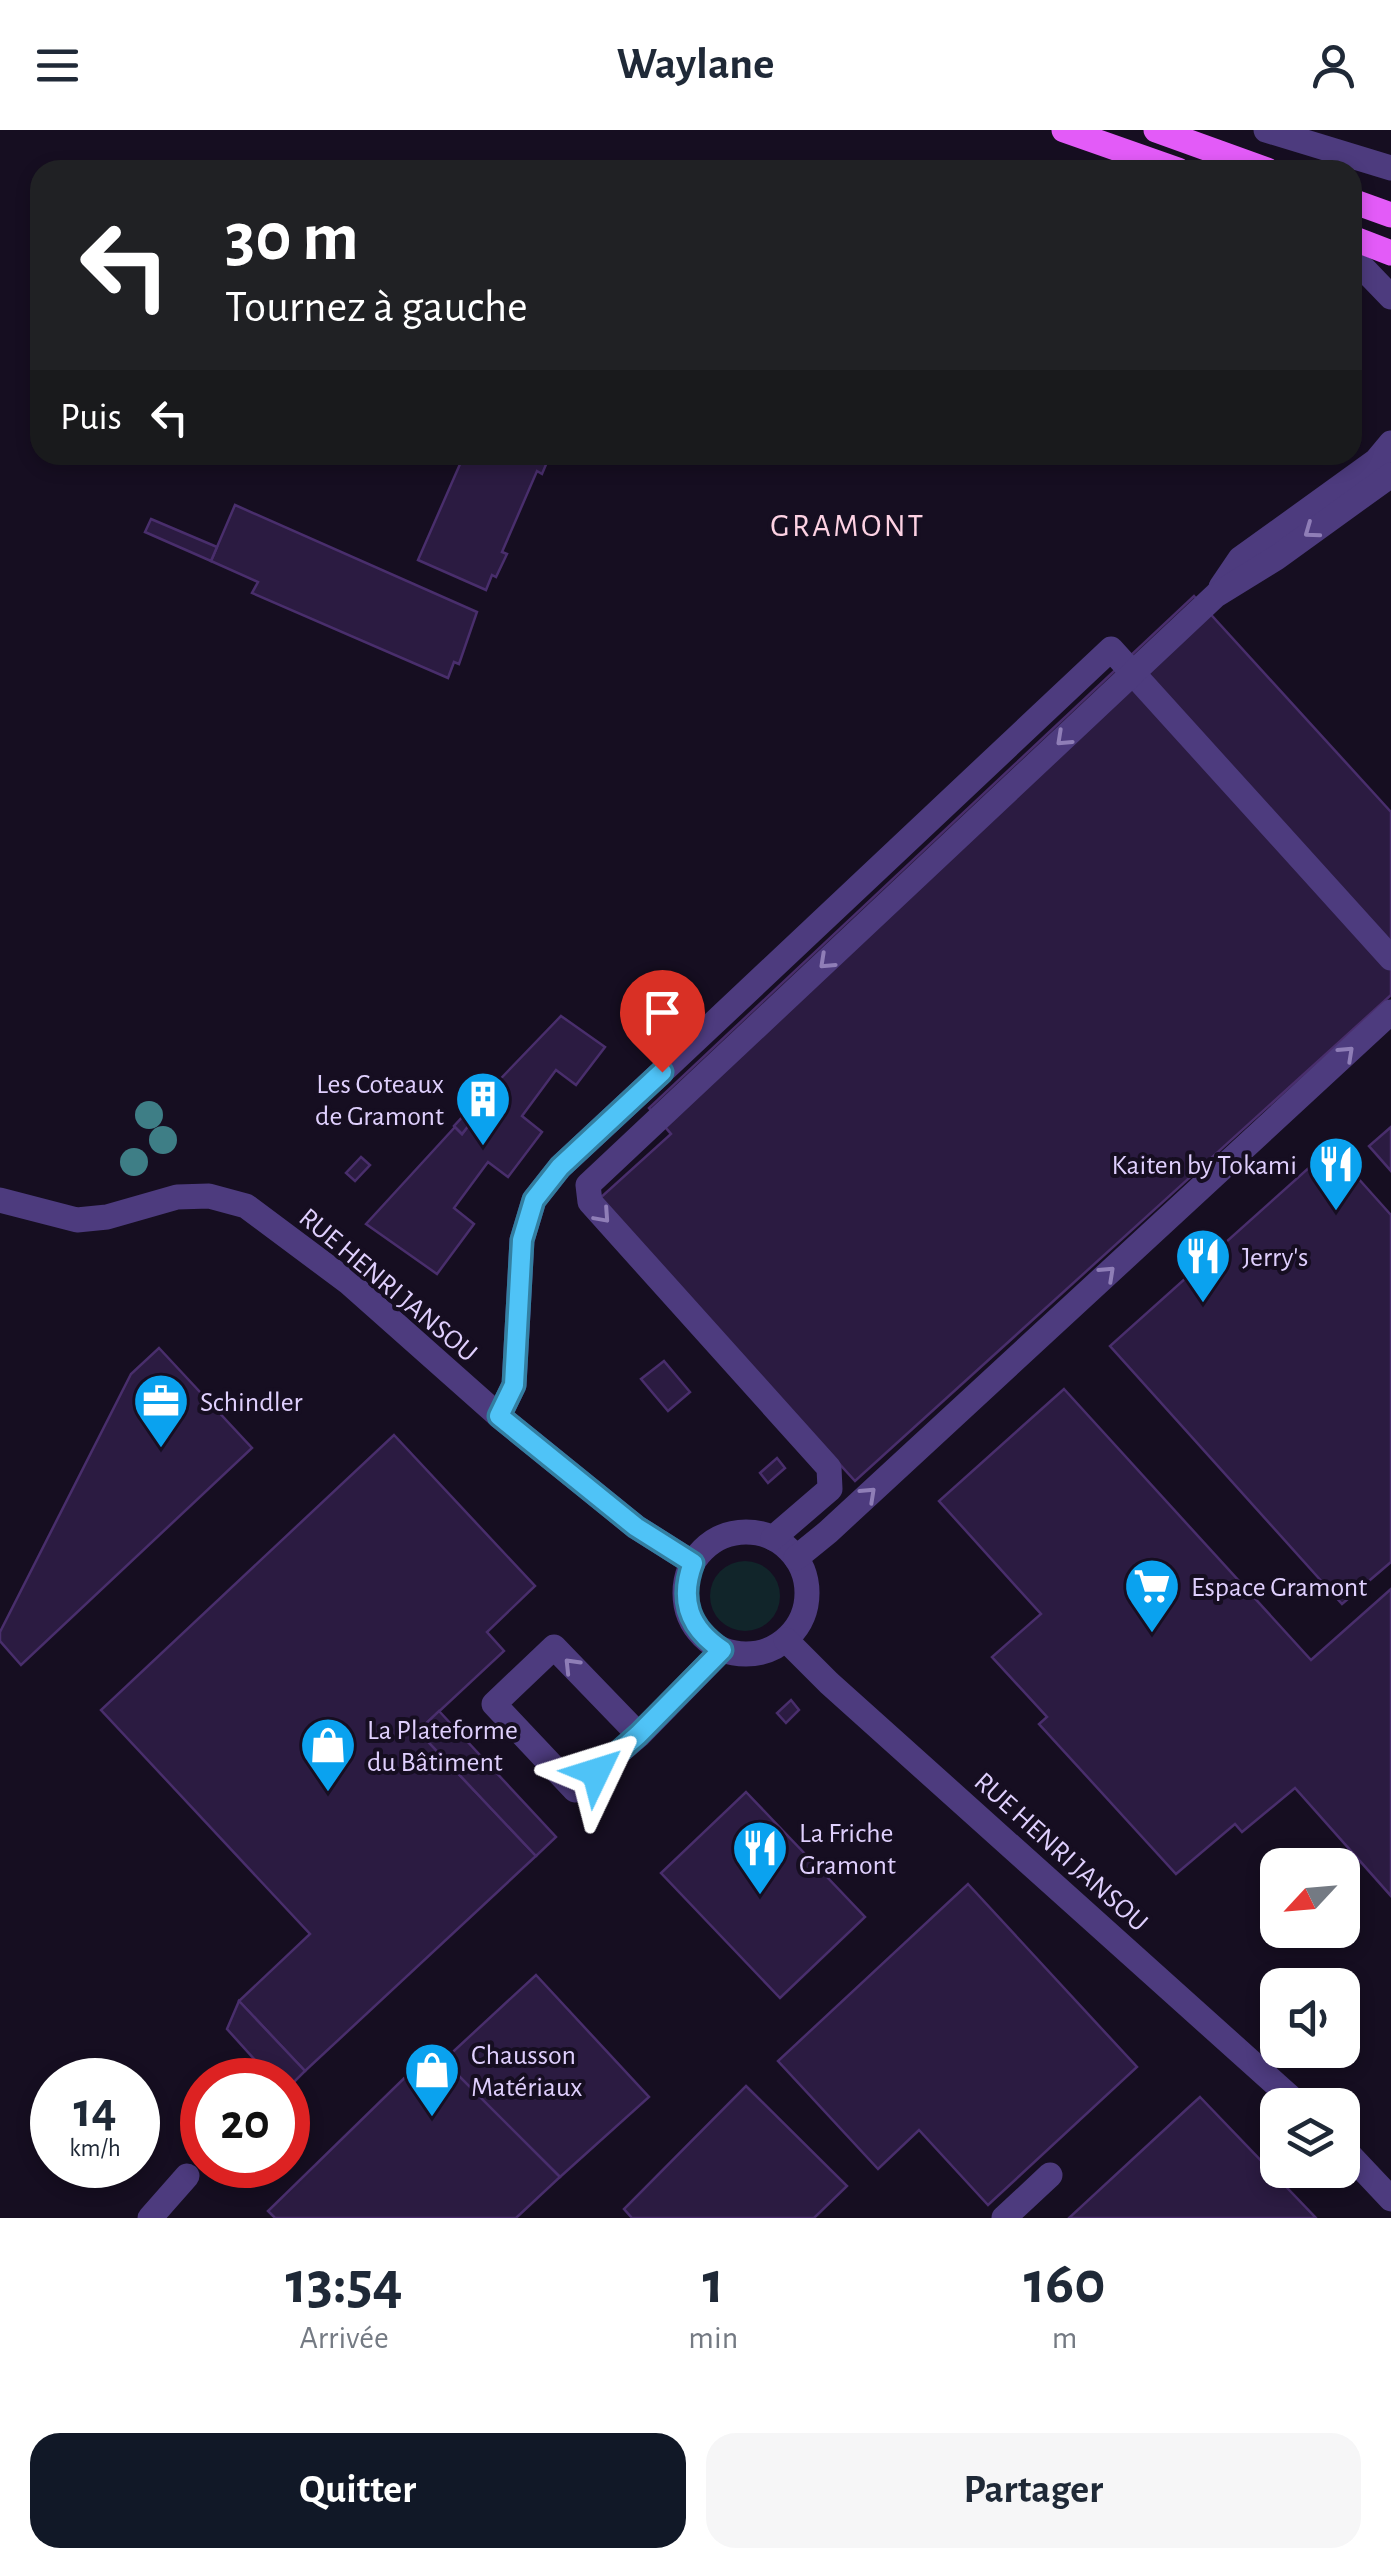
<!DOCTYPE html>
<html lang="fr">
<head>
<meta charset="utf-8">
<style>
  :root { --surface:#fff; --page:#f6f6f7; --text:#1f2937; --muted:#747a83; --accent:#111827 }
  body { margin:0; font-family:"Alegreya Sans",sans-serif; background:var(--page); color:var(--text); height:100vh; display:flex; flex-direction:column; font-size:38px; white-space:nowrap }
  * { box-sizing:border-box; margin:0 }
  p { font-size:32px; color:var(--muted) }
  .icon { flex:none; width:55px; height:55px; fill:none; stroke:currentColor; stroke-width:2; stroke-linecap:round; stroke-linejoin:round }
  .map { position:relative; height:2088px; overflow:hidden }
  .panel { display:flex; flex-direction:column; background:var(--surface); flex:1 }
  .panel>* { flex:none }
  .top-card { position:absolute; left:30px; top:30px; width:1332px; height:305px; border-radius:30px; box-shadow:0 5px 15px #0003; background:#202124; color:#fff; overflow:hidden }
  .needle { width:65px; rotate:244deg }
  .buttons { position:absolute; left:1260px; top:1718px; display:grid; gap:20px }
  .buttons a { display:grid; place-items:center; width:100px; height:100px; border-radius:20px; background:var(--surface); box-shadow:0 5px 15px #0003; font-size:50px }
  .speed { position:absolute; left:30px; top:1928px; display:flex; gap:20px; font-size:50px; font-weight:700; text-align:center }
  .speed>* { display:grid; place-content:center; width:130px; height:130px; border-radius:50%; background:var(--surface); box-shadow:0 5px 15px #0003; line-height:1 }
  .speed small { font-size:25px; font-weight:400 }
  .speed .limit { border:15px solid #d22; background:#fff; color:#111 }
  .pin { position:absolute; display:grid; place-items:center; width:85px; height:85px; color:#fff; margin:-102px -42px; border-radius:50% 50% 50% 0; rotate:-45deg; box-shadow:0 0 10px #0007 }
  .pin .icon { rotate:45deg }
  .me { position:absolute; width:110px; margin:-55px; rotate:49deg; stroke-linejoin:round; filter:drop-shadow(0 0 8px #0008) }
  .turn { display:flex; align-items:center; gap:35px; height:210px; padding:0 30px; font-size:45px }
  .turn .icon { width:130px; height:130px; stroke-width:2.5 }
  .turn b { display:block; font-size:70px; line-height:85px }
  .then { display:flex; align-items:center; height:95px; padding:0 30px; background:#0003; gap:20px; font-size:38px }
  .eta { display:flex; justify-content:space-evenly; align-items:center; height:170px; text-align:center }
  .eta b { font-size:60px; font-weight:700; line-height:70px }
  .cta { display:flex; gap:20px; margin-top:auto; padding:20px 30px }
  .cta a { flex:1; height:115px; border-radius:30px; background:var(--accent); color:#fff; font-size:40px; font-weight:700; line-height:115px; text-align:center }
  .cta a+a { background:var(--page); color:var(--text) }
  header { display:flex; justify-content:space-between; align-items:center; height:130px; padding:0 30px; background:var(--surface); font-size:45px; font-weight:700 }
  .map>svg:first-child { display:block }
  .green { fill:#11252a }
  .building { fill:#2b1b41; stroke:#492e6c; stroke-width:2.5 }
  .lines { fill:none; stroke-linecap:round; stroke-linejoin:round }
  .minor { stroke:#4d3b7e; stroke-width:25 }
  .major { stroke:#e35bf8; stroke-width:25 }
  .tree { fill:#3e7e86 }
  .oneway { stroke:#8f7eb7 }
  .route-casing { stroke:#337fa1; stroke-width:25 }
  .route { stroke:#4fc3f7; stroke-width:18 }
  .labels { text-anchor:middle; stroke-width:8; stroke-linejoin:round; paint-order:stroke }
  .poi-label { font-size:28px; fill:#dfcffd; stroke:#160e21; text-anchor:start }
  .street-label { font-size:28px; fill:#dfcffd; stroke:#160e21 }
  .quarter-label { font-size:32px; letter-spacing:2.5px; fill:#fdd1e3; stroke:#160e21 }
</style>
</head>
<body>
<header><svg class="icon" aria-label="menu" viewBox="0 0 24 24"><path d="M4 6h16M4 12h16M4 18h16"/></svg>Waylane<svg class="icon" aria-label="person" viewBox="0 0 24 24"><circle cx="12" cy="8" r="4"/><path d="M4 21q1-7 8-7t8 7"/></svg></header>
<div class="map">
<svg width="1391" height="2088" viewBox="0 0 1391 2088">
  <rect width="100%" height="100%" fill="#160e21"/>
  <!-- green -->
  <circle class="green" cx="745" cy="1466" r="35"/>
  <!-- building -->
  <g class="building">
    <path d="M464,325h86l-8,19 -5,-3 -35,81 5,2 -11,23 -4,-2 -6,15 -68,-30z"/>
    <path d="M235,375l242,107 -18,52 -5,-2 -6,16 -196,-85 6,-11 -47,-21z"/>
    <path d="M151,389l66,28 -6,14 -66,-29z"/>
    <path d="M1194,466l197,216v183l-536,486 -256,-282 72,-65 -22,-26z"/>
    <path d="M561,886l44,31 -29,38 -20,-15 -34,46 20,16 -34,45 -20,-15 -34,46 20,16 -37,50 -71,-50 89,-97 7,7 24,-31 -4,-5z"/>
    <path d="M481,967l5,6 -24,31 -8,-8z"/>
    <path d="M1391,997v44l-22,-25z"/>
    <path d="M1331,1018l60,67v347l-49,42 -232,-258z"/>
    <path d="M361,1027l9,8 -15,16 -9,-8z"/>
    <path d="M159,1218l93,100 -231,217 -21,-24v-9l131,-258z"/>
    <path d="M664,1231l26,31 -22,19 -27,-32z"/>
    <path d="M1064,1259l247,271 80,-71v307l-96,-108 -53,44 -7,-8 -59,50 -137,-150 8,-7 -55,-60 49,-43 -102,-113z"/>
    <path d="M394,1305l141,151 -48,46 17,19 -86,80 118,125 -231,215 -66,-70 71,-67 -209,-224z"/>
    <path d="M777,1328l8,10 -17,15 -8,-10z"/>
    <path d="M791,1570l8,10 -13,13 -9,-10z"/>
    <path d="M439,1581l117,126 -20,19 -118,-125z"/>
    <path d="M746,1662l119,125 -85,81 -119,-125z"/>
    <path d="M968,1754l169,183 -149,138 -69,-75 -41,39 -100,-108z"/>
    <path d="M536,1845l113,122 -89,80 -117,-116z"/>
    <path d="M239,1871l66,70 -17,17v-8h-15l-46,-51z"/>
    <path d="M433,1920l127,127 -44,41h-241l-7,-7z"/>
    <path d="M746,1956l101,100 -33,32h-182l-8,-9z"/>
    <path d="M1200,1967l116,121h-247l120,-111z"/>
  </g>
  <g class="lines">
    <!-- minor -->
    <g class="minor">
      <path d="M1266,0l125,38"/>
      <path d="M1352,134l12,5 27,28"/>
      <path d="M1221,457l19,-28 136,-98 15,-18"/>
      <path d="M666,938l445,-419 280,309"/>
      <path d="M0,1070l77,20 30,-3 70,-20 32,-1 37,10 102,76 151,134 137,111 57,36"/>
      <path d="M499,1286l15,-31 8,-145 12,-40 26,-33 102,-95"/>
      <circle cx="746" cy="1463" r="61"/>
      <path d="M773,1408l57,-49 -1,-21 -239,-266 -2,-17 628,-590 60,-37 115,-83"/>
      <path d="M796,1428l32,-26 563,-520"/>
      <path d="M786,1510l43,43 470,422"/>
      <path d="M639,1605l-85,-88 -60,57 81,86 64,-55 83,-85"/>
      <path d="M1342,2017l49,52"/>
      <path d="M150,2088l37,-42"/>
      <path d="M1004,2088l46,-43"/>
    </g>
    <!-- major -->
    <g class="major">
      <path d="M1064,0l114,40"/>
      <path d="M1156,0l111,40"/>
      <path d="M1352,71l39,14"/>
      <path d="M1352,108l39,15"/>
    </g>
  </g>
  <!-- trees -->
  <g class="tree">
    <circle cx="149" cy="985" r="14"/>
    <circle cx="163" cy="1010" r="14"/>
    <circle cx="134" cy="1032" r="14"/>
  </g>
  <!-- one-way arrows -->
  <defs><path id="oneway-chevron" d="M-2-3.5L2.5 0L-2 3.5" fill="none" stroke-width="1.6" stroke-linecap="round" stroke-linejoin="round" transform="scale(2.5)"/></defs>
  <g class="oneway">
    <use href="#oneway-chevron" transform="translate(1311 401) rotate(144)"/>
    <use href="#oneway-chevron" transform="translate(1063 609) rotate(137)"/>
    <use href="#oneway-chevron" transform="translate(826 832) rotate(137)"/>
    <use href="#oneway-chevron" transform="translate(1347 923) rotate(-43)"/>
    <use href="#oneway-chevron" transform="translate(603 1086) rotate(48)"/>
    <use href="#oneway-chevron" transform="translate(1108 1143) rotate(-43)"/>
    <use href="#oneway-chevron" transform="translate(869 1364) rotate(-43)"/>
    <use href="#oneway-chevron" transform="translate(571 1535) rotate(-134)"/>
  </g>
  <g class="lines">
    <!-- route casing -->
    <g class="route-casing">
      <path id="route" d="M596,1642l42,-37 84,-85c-33,-22 -43,-50 -29,-87l-57,-36 -137,-111 15,-31 8,-145 12,-40 26,-33 102,-95"/>
    </g>
    <!-- route -->
    <use href="#route" class="route"/>
  </g>
  <!-- icons -->
  <defs>
    <g id="building-pin" transform="scale(2.875)"><path d="M0 17L-7.5 6A9.5 9.5 0 1 1 7.5 6Z" fill="#0aa2ef" stroke="#160e21"/><path d="M-4-6H4V6H1V3H-1V6H-4ZM-2.5-4.3h1.7v1.8h-1.7ZM.8-4.3h1.7v1.8H.8ZM-2.5-1h1.7V.8h-1.7ZM.8-1h1.7V.8H.8Z" fill="#fff"/></g>
    <g id="restaurant-pin" transform="scale(2.875)"><path d="M0 17L-7.5 6A9.5 9.5 0 1 1 7.5 6Z" fill="#0aa2ef" stroke="#160e21"/><path d="M-5-6h1v4h1v-4h1v4h1v-4h1v5L-1.5 .5V6h-2V.5L-5-1ZM5-6V6H3V1.5H1.5Q1.5-4 5-6Z" fill="#fff"/></g>
    <g id="office-pin" transform="scale(2.875)"><path d="M0 17L-7.5 6A9.5 9.5 0 1 1 7.5 6Z" fill="#0aa2ef" stroke="#160e21"/><path d="M-6-3h4V-5.5h4V-3h4V5H-6ZM-1-4.5V-3h2v-1.5ZM-6 0V1H6V0Z" fill="#fff"/></g>
    <g id="supermarket-pin" transform="scale(2.875)"><path d="M0 17L-7.5 6A9.5 9.5 0 1 1 7.5 6Z" fill="#0aa2ef" stroke="#160e21"/><path d="M-6-5.5h2.5l.6 2H6L4.5 2H-2.5L-4.4-4H-6ZM-1.5 3.2a1.3 1.3 0 1 0 .1 0ZM3 3.2a1.3 1.3 0 1 0 .1 0Z" fill="#fff"/></g>
    <g id="shop-pin" transform="scale(2.875)"><path d="M0 17L-7.5 6A9.5 9.5 0 1 1 7.5 6Z" fill="#0aa2ef" stroke="#160e21"/><path d="M-5-2.5h2.3a2.7 3.5 0 0 1 5.4 0H5L5.5 6h-11ZM-1.5-2.5h3a1.5 2.3 0 0 0-3 0Z" fill="#fff"/></g>
  </defs>
  <g fill-rule="evenodd">
    <use href="#building-pin" x="483" y="969"/>
    <use href="#restaurant-pin" x="1336" y="1034"/>
    <use href="#restaurant-pin" x="1203" y="1126"/>
    <use href="#office-pin" x="161" y="1271"/>
    <use href="#supermarket-pin" x="1152" y="1456"/>
    <use href="#shop-pin" x="328" y="1615"/>
    <use href="#restaurant-pin" x="760" y="1718"/>
    <use href="#shop-pin" x="432" y="1940"/>
  </g>
  <g class="labels">
    <!-- poi labels -->
    <g class="poi-label">
      <text x="444" y="963" text-anchor="end">Les Coteaux<tspan x="444" dy="32">de Gramont</tspan></text>
      <text x="1297" y="1044" text-anchor="end">Kaiten by Tokami</text>
      <text x="1242" y="1136">Jerry's</text>
      <text x="200" y="1281">Schindler</text>
      <text x="1191" y="1466">Espace Gramont</text>
      <text x="367" y="1609">La Plateforme<tspan x="367" dy="32">du Bâtiment</tspan></text>
      <text x="799" y="1712">La Friche<tspan x="799" dy="32">Gramont</tspan></text>
      <text x="471" y="1934">Chausson<tspan x="471" dy="32">Matériaux</tspan></text>
    </g>
    <!-- street labels -->
    <g class="street-label">
      <text transform="translate(389 1154) rotate(40)" y="10">RUE HENRI JANSOU</text>
      <text transform="translate(1062 1721) rotate(42)" y="10">RUE HENRI JANSOU</text>
    </g>
    <!-- quarter labels -->
    <g class="quarter-label">
      <text x="848" y="406">GRAMONT</text>
    </g>
  </g>
</svg>
<div class="buttons">
<a><svg class="needle" viewBox="-14 -14 28 28"><path d="M0-13l5 13h-10z" fill="#e53935"/><path d="M0 13l5-13h-10z" fill="#747a83"/></svg></a>
<a><svg class="icon" aria-label="sound" viewBox="0 0 24 24"><path d="M4 9h4l5-4v14l-5-4H4zM17 9q2 3 0 6"/></svg></a>
<a><svg class="icon" aria-label="layers" viewBox="0 0 24 24"><path d="M12 4l9 5-9 5-9-5zM3 14l9 5 9-5"/></svg></a>
</div>
<div class="speed"><div>14<small>km/h</small></div><div class="limit">20</div></div>
<div class="pin" style="left:662px;top:942px;background:#d93025"><svg class="icon" aria-label="arrive" viewBox="0 0 24 24"><path d="M6 21V4h12l-3 4 3 4H6"/></svg></div>
<svg class="me" style="left:596px;top:1642px" viewBox="-20 -20 40 40"><path d="M0-17L14 15 0 8-14 15z" fill="#4fc3f7" stroke="#fff" stroke-width="4"/></svg>
<div class="top-card">
<div class="turn"><svg class="icon" aria-label="left" viewBox="0 0 24 24"><path d="M17 20v-9H6M10 6l-5 5 5 5"/></svg><div><b>30 m</b>Tournez à gauche</div></div>
<div class="then">Puis<svg class="icon" aria-label="left" viewBox="0 0 24 24"><path d="M17 20v-9H6M10 6l-5 5 5 5"/></svg></div>
</div>
</div>
<section class="panel">
<div class="eta">
<div><b>13:54</b><p>Arrivée</p></div>
<div><b>1</b><p>min</p></div>
<div><b>160</b><p>m</p></div>
</div>
<div class="cta"><a>Quitter</a><a>Partager</a></div>
</section>
</body>
</html>
